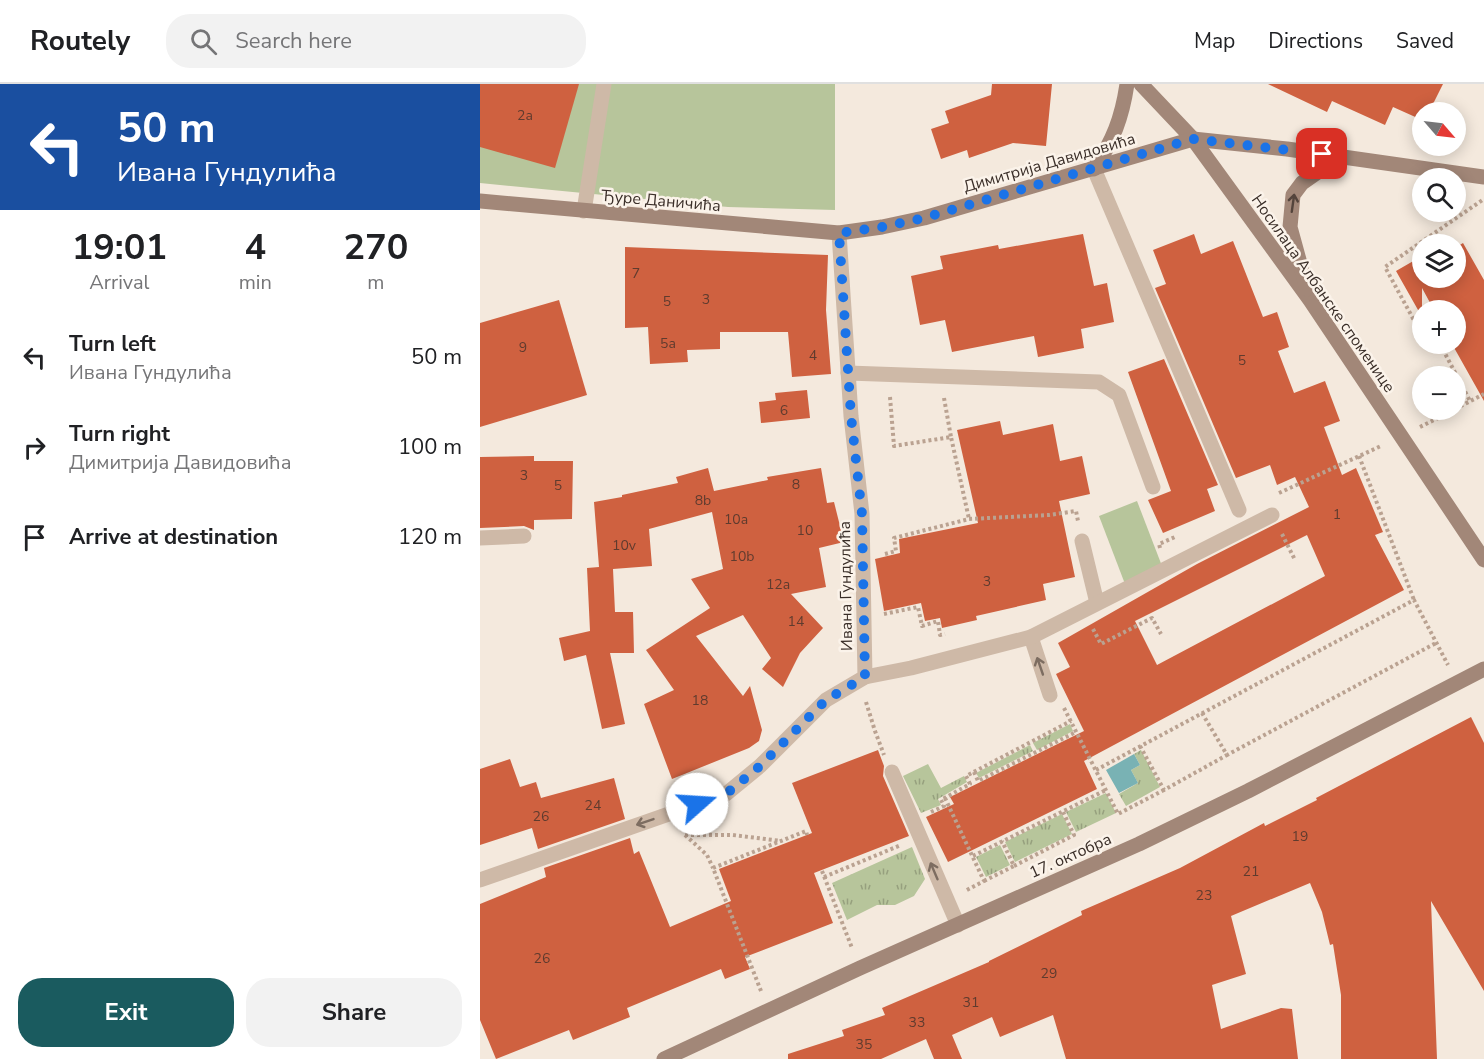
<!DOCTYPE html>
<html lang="en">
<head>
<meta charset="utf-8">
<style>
  :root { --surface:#fff; --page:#f2f2f2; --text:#202124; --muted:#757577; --line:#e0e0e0; --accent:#1a5b5f }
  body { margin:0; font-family:"Nunito Sans",sans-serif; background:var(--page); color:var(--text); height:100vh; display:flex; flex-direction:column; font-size:22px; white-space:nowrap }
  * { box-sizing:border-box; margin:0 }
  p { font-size:20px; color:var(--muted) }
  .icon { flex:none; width:33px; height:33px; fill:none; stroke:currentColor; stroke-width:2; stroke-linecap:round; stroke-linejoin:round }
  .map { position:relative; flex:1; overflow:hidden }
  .details { display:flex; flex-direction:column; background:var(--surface); width:480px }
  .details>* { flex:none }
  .guide { background:#1a4fa0; color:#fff; overflow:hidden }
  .needle { width:39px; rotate:118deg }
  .buttons { position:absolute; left:932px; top:18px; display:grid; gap:12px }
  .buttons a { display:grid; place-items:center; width:54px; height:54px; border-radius:50%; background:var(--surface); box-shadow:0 3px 15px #0003; font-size:30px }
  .pin { position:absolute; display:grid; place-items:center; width:51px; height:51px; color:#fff; margin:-26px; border-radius:12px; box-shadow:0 3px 9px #0006 }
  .me { position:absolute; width:66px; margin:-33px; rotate:71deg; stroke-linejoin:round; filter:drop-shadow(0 0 4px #0008) }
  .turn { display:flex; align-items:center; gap:21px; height:126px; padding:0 18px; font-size:27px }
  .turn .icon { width:78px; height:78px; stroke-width:2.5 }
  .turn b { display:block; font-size:42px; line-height:51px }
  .eta { display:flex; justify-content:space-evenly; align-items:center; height:102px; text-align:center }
  .eta b { font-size:36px; font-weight:700; line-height:42px }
  .button { display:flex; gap:12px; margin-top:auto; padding:12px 18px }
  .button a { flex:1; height:69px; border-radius:24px; background:var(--accent); color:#fff; font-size:24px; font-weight:700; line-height:69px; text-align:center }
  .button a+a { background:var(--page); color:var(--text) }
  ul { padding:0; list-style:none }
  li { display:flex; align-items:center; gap:18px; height:90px; padding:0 18px }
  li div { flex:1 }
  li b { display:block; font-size:22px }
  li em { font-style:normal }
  header { display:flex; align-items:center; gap:36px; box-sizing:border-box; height:84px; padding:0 30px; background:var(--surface); border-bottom:2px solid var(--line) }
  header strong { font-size:28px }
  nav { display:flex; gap:33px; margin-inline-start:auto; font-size:21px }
  .search { width:420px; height:54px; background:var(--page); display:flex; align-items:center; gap:15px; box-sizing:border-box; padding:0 21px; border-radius:24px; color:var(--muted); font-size:22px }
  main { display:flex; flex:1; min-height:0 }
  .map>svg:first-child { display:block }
  .grass { fill:url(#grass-tufts) }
  .garden { fill:#b7c59b }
  .water { fill:#79b2b4 }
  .building { fill:#cf6140; fill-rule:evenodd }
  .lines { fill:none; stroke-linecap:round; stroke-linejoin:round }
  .path { stroke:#baa291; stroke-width:4; stroke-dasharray:3 3; stroke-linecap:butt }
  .lane { stroke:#ceb9a7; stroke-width:15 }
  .street { stroke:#ceb9a7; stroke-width:15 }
  .secondary { stroke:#a28778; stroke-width:15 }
  .oneway { stroke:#54443c }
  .oneway2 { stroke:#7d6d61 }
  .route { stroke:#1a73e8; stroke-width:10; stroke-dasharray:0 18 }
  .labels { text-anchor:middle; stroke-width:5; stroke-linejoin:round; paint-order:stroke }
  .number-label { font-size:14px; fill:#5f3b2e }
  .street-label { font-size:16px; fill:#3a2e28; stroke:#fbf3ea }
</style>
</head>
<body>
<header>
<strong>Routely</strong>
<div class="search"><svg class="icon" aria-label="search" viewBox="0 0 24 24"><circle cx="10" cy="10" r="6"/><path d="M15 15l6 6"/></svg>Search here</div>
<nav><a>Map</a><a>Directions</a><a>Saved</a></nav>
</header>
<main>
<section class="details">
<div class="guide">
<div class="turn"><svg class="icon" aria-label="left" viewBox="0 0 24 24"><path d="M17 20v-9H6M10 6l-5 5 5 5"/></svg><div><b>50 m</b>Ивана Гундулића</div></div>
</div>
<div class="eta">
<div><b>19:01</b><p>Arrival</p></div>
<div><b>4</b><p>min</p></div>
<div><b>270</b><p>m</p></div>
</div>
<ul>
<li><svg class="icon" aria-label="left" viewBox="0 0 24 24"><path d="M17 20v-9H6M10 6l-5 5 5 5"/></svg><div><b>Turn left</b><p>Ивана Гундулића</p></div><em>50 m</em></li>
<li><svg class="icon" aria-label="right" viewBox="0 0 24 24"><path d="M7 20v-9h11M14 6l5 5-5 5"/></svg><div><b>Turn right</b><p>Димитрија Давидовића</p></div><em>100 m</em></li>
<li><svg class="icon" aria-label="arrive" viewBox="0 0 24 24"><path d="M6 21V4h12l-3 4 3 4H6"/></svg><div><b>Arrive at destination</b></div><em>120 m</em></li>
</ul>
<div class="button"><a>Exit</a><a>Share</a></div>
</section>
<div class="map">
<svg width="1004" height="975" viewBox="0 0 1004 975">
  <defs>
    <pattern id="grass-tufts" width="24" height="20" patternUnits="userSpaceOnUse" patternTransform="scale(1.5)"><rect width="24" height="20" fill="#b7c59b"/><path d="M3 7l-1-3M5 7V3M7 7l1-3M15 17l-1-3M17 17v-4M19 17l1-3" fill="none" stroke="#96a07e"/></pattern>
  </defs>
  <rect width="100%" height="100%" fill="#f4e9dd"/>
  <!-- grass -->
  <g class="grass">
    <path d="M590,640l3,7 -36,19 -4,-7z"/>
    <path d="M550,661l3,6 -54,27 -3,-5z"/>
    <path d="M661,666l19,37 -34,19 -7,-12 19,-11 -7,-13 9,-5 -6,-11z"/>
    <path d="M448,680l13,24 23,-12 3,6 -29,17 3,6 -20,8 -18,-37z"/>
    <path d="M626,709l10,20 -40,19 -10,-20z"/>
    <path d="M582,730l10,20 -57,28 -10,-20z"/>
    <path d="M520,761l10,20 -24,12 -10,-20z"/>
    <path d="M432,763l13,32 -11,17 -19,9h-18l-30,15 -15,-37z"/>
  </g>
  <!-- garden -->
  <g class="garden">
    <path d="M0,0h355v126l-107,-3 -248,-24z"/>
    <path d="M657,417l25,65 -37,18 -26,-68z"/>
  </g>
  <!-- water -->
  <path class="water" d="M654,670l6,11 -9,5 7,13 -19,10 -13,-23z"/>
  <!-- building -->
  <g class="building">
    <path d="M0,0h99l-24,84 -75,-21z"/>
    <path d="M512,0h60l-6,62 -33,-3 -44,15 -2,-8 -26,9 -10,-30 18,-6 -4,-12 46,-16z"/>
    <path d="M788,0h175l-14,28h-7v8l-29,-13 -8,18 -53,-24 -5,11z"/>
    <path d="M603,150l11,52 13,-3 7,39 -33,7 3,19 -46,9 -4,-21 -82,16 -7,-32 -25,5 -9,-49 32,-7 -3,-13 58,-11 1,4z"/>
    <path d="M714,150l7,20 32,-13 30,76 14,-5 12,35 -11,4 16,42 31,-12 15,40 -16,6 18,48 14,-7 27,64 -8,3 29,55 -320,171 13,28 -149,73 -22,-45 28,-13 -4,-7 134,-66 -28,-57 14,-7 -12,-24 139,-79 112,-57 -14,-30 -18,8 -7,-20 -34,13 -81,-190 11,-4 -13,-34zM827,451l18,41 -168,89 -22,-44z"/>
    <path d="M983,159l21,37v121l-32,-57h3v-34h-21l-12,-22v29l-26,-46 26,-15v22h33v-30z"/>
    <path d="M145,163l203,8 -2,55 5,64 -39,3 -4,-45h-68v17l-33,1 1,12 -38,2 -2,-37 -23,1z"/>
    <path d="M79,216l28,95 -107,32v-104z"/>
    <path d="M684,275l54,126 -11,4 8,22 -52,22 -15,-33 23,-9 -43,-119z"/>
    <path d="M327,306l3,28 -49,5 -2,-21 17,-2 -1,-7z"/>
    <path d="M520,337l3,14 50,-11 7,37 22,-5 8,38 -31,7 16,76 -32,7 3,16 -70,16 1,4 -35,8 -2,-10 -15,3 -4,-18 -37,8 -9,-52 25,-6 -1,-14 79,-16 -21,-93z"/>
    <path d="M54,372v5h39l-1,58 -38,1v10l-10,-4 -44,2v-71z"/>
    <path d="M228,384l6,23 54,-11 -1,-3 54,-9 6,35 7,-1 10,40 -25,6 7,39 -35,7 32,34 -23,25 -17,34 -21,-18 9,-11 -28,-43 -47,21 47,60 7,-10 12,44 -3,11 -10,7 -77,31 -28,-75 30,-14 -28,-40 64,-42 -19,-29 32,-10 -11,-57 -63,17 3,37 -39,3 2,43h18l1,41h-24l15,71 -23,5 -16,-74 -22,6 -5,-23 31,-7 -3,-63 12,-1 -5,-65 28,-5v-2l56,-12 -2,-6z"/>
    <path d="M991,633l13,26v248l-53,-90 6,158h-96v-64l-8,-51 -3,1 -8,-33 -12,-29 -79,33 15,58 -34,11 9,44 60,-21 11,1 6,50h-232l-13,-44 -53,22 -8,-20 -40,18 10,24h-28l-8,-20 -45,20h-93v-5l56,-18 -2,-6 43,-15 -3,-7 107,-46v-1l93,-46 -1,-4 99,-43 84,-45 1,3 52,-26 -1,-2z"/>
    <path d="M398,666l6,16 -1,10 26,60 -95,37 19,50 -88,34 5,12 -25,10 -4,-10 -94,39 3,9 -57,23 -4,-10 -73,29 -16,-39v-116l66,-27 -2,-9 86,-30 4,16 5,-3 31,76 61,-26 -12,-32 93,-36 -20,-50z"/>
    <path d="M30,675l10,28 16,-5 5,16 73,-20 11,41 -87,30 -6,-21 -52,17v-76z"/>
  </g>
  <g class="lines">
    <!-- path -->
    <g class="path">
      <path d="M942,251l-37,-68 99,-68"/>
      <path d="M947,260l1,1 3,-1"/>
      <path d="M960,260l30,57"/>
      <path d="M410,313l4,49 57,-9 18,82"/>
      <path d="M464,314l7,39"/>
      <path d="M975,325l29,-15"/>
      <path d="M940,343l34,-17"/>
      <path d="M879,372l55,144"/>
      <path d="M799,409l102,-47"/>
      <path d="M802,450l13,26"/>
      <path d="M680,464l-1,-4 16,-7"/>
      <path d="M405,470l11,-3 -2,-13 75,-19 80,-4 27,-4 2,10"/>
      <path d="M404,530l34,-7 4,19 16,-5 2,14 5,-1"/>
      <path d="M613,545l8,15 51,-26 9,16"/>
      <path d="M386,618l9,29 9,24"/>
      <path d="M584,624l54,106 46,-24"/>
      <path d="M722,629l25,42 209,-112"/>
      <path d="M660,662l24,44 63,-35"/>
      <path d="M616,686l318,-170 34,65"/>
      <path d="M494,688l4,9 98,-49"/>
      <path d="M465,714l39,83 -19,10"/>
      <path d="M451,728l13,-6 -3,-6 29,-16 -4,-8 105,-55"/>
      <path d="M205,751h48l48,6"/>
      <path d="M205,751l22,20 6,13"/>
      <path d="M493,772l133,-66"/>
      <path d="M534,782l60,-31 -11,-23"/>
      <path d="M342,787l30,77"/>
      <path d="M344,793l77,-32"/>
      <path d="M504,797l30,-15 -12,-25"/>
      <path d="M281,907l-48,-123 93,-37 1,4"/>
    </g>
    <!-- lane -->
    <g class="lane">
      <path d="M614,85l145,341"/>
      <path d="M104,127l20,-127"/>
      <path d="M368,289l251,9 20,13 34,92"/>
      <path d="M602,457l15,62"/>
      <path d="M551,553l19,58"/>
      <path d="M385,593l46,-9 120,-31 241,-122"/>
      <path d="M412,688l66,153"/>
    </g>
    <!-- street -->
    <g class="street">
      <path d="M0,454l44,-2"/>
      <path d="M0,796l246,-86 34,-28 66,-66 39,-23 -3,-163 -11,-98 -12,-183"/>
    </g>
    <!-- secondary -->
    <g class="secondary">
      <path d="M661,0l52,55 117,161 174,260"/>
      <path d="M614,85c19,-28 28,-51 33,-85"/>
      <path d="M0,117l359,32 43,-6 42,-9 269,-79 94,10 197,28"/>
      <path d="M827,205l-17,-62 3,-32 9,-12 37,-26"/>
      <path d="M184,975l196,-91 279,-124 109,-53 236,-122"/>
    </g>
  </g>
  <!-- one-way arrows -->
  <defs><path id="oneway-shaft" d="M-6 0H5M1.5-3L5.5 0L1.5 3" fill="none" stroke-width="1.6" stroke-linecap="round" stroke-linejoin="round" transform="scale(1.5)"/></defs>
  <use class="oneway" href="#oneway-shaft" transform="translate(813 119) rotate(-82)"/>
  <g class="oneway2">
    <use href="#oneway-shaft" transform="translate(560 582) rotate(-109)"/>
    <use href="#oneway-shaft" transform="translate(165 738) rotate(161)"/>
    <use href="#oneway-shaft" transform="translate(454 787) rotate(-113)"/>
  </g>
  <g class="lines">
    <!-- route -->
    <path class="route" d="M217,720l29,-10 34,-28 66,-66 39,-23 -3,-163 -11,-98 -12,-183 43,-6 42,-9 269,-79 129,15"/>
  </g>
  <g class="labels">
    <!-- number labels -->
    <g class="number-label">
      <text x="45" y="36">2a</text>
      <text x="156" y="194">7</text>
      <text x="226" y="220">3</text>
      <text x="187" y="222">5</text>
      <text x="188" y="264">5a</text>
      <text x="43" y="268">9</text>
      <text x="333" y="276">4</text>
      <text x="762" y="281">5</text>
      <text x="304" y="331">6</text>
      <text x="44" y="396">3</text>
      <text x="316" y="405">8</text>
      <text x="78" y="406">5</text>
      <text x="223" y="421">8b</text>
      <text x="857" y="435">1</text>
      <text x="256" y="440">10a</text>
      <text x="325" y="451">10</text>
      <text x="144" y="466">10v</text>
      <text x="262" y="477">10b</text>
      <text x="507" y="502">3</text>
      <text x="298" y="505">12a</text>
      <text x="316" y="542">14</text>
      <text x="220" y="621">18</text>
      <text x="113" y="726">24</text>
      <text x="61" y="737">26</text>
      <text x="820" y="757">19</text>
      <text x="771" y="792">21</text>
      <text x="724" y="816">23</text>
      <text x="62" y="879">26</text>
      <text x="569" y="894">29</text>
      <text x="491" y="923">31</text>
      <text x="437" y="943">33</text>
      <text x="384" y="965">35</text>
    </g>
    <!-- street labels -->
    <g class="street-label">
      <text transform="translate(569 78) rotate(-16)" y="6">Димитрија Давидовића</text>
      <text transform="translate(181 116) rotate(5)" y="6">Ђуре Даничића</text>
      <text transform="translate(844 209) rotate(55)" y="6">Носилаца Албанске споменице</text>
      <text transform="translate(365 502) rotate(-91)" y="6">Ивана Гундулића</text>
      <text transform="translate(590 771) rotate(-24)" y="6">17. октобра</text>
    </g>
  </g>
</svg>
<div class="buttons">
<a><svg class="needle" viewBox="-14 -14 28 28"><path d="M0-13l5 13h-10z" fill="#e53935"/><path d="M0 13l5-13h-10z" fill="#757577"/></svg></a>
<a><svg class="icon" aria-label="search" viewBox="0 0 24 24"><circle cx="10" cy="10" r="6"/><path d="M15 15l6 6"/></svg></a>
<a><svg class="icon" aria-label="layers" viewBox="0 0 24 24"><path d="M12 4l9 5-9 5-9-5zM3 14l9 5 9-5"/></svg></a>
<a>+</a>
<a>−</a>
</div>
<div class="pin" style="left:842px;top:70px;background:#d93025"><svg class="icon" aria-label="arrive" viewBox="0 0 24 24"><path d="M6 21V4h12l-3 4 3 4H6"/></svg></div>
<svg class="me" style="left:217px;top:720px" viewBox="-20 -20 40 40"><circle r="19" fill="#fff"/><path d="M0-13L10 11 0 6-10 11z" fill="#1a73e8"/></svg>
</div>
</main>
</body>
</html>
